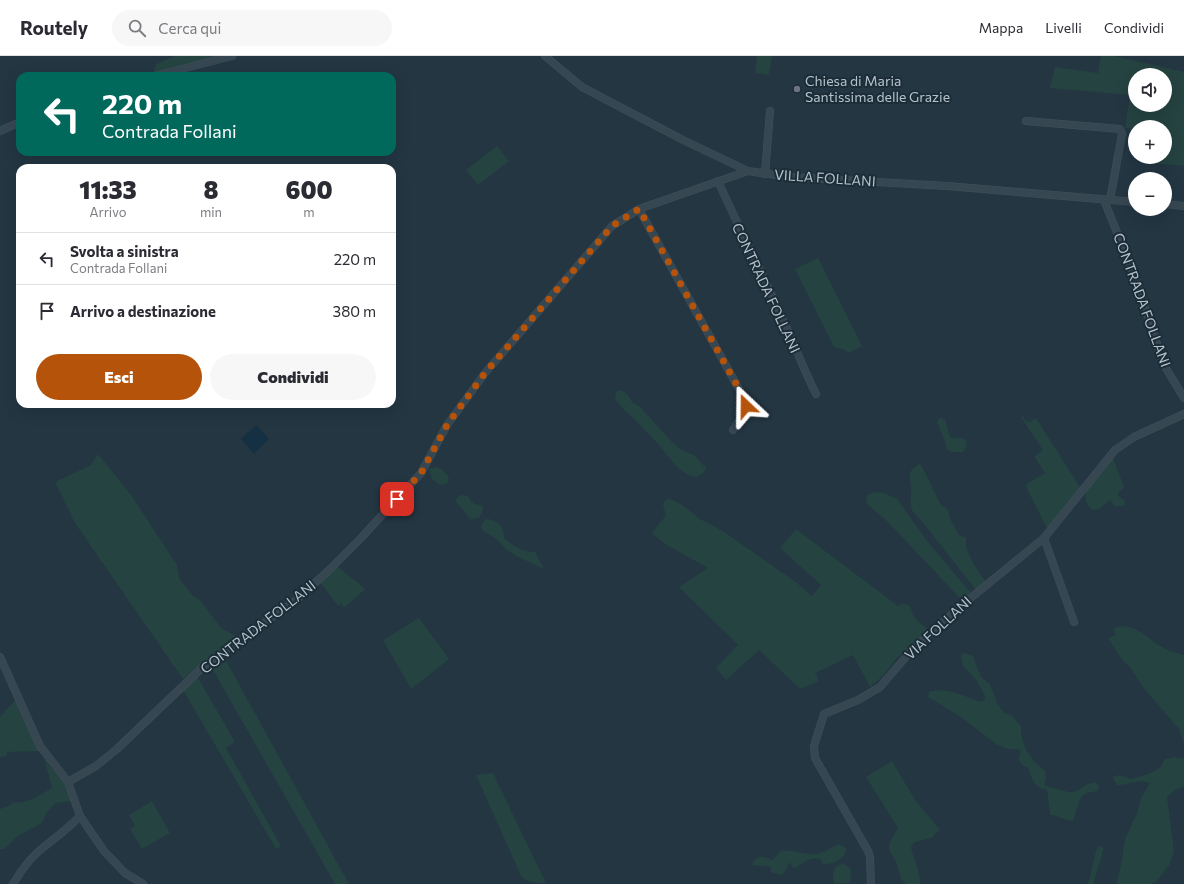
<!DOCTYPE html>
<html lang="it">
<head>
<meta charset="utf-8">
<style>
  :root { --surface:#fff; --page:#f7f7f7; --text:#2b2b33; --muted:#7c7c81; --line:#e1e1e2; --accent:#b45309 }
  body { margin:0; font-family:Commissioner,sans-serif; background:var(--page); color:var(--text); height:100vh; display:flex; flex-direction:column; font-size:15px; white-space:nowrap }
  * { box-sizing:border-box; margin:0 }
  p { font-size:13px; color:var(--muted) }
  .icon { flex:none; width:22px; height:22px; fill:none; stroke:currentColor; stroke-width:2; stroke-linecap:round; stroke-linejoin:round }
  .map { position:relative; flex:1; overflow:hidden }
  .sheet { position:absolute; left:16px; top:108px; width:380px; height:244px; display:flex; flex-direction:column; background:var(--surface); border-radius:12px; box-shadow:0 4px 16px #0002 }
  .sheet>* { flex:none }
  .guide { position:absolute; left:16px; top:16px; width:380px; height:84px; border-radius:12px; box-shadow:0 4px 16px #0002; background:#00695c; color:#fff; overflow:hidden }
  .fabs { position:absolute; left:1128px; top:12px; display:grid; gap:8px }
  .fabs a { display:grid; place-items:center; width:44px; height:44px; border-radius:50%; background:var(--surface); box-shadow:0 4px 16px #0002; font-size:20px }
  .pin { position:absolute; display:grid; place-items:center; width:34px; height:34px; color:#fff; margin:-17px; border-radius:8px; box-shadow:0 2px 6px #0006 }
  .me { position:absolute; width:44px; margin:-22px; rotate:337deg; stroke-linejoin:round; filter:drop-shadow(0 0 3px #0008) }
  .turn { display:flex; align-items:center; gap:14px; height:84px; padding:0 20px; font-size:18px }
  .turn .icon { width:52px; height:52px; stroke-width:2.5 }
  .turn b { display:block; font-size:28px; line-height:34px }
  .eta { display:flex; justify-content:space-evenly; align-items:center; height:68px; text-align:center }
  .eta b { font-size:24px; font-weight:800; line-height:28px }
  .primary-button { display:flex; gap:8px; margin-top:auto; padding:8px 20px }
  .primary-button a { flex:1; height:46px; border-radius:24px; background:var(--accent); color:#fff; font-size:16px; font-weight:800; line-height:46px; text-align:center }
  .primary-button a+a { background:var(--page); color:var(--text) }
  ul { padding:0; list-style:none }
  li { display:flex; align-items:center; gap:12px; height:52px; padding:0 20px; border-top:1px solid var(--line) }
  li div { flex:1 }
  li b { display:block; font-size:15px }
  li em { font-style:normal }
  header { display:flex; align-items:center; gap:24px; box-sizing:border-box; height:56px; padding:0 20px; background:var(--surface); border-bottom:1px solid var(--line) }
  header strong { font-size:19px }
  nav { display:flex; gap:22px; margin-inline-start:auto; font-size:14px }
  .search { width:280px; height:36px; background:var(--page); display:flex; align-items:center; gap:10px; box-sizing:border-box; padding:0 14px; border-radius:22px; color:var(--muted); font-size:15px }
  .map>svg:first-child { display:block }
  .green { fill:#254341; fill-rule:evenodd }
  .water { fill:#153042 }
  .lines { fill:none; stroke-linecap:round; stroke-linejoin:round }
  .minor-casing { stroke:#41515b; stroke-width:8 }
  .minor { stroke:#374752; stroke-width:7 }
  .route { stroke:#b45309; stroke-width:7; stroke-dasharray:0 12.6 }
  .worship-dot { fill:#6b7280; stroke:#1c2d37; stroke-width:1.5 }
  .labels { text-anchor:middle; stroke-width:4; stroke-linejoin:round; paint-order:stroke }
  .poi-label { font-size:14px; fill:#b4c2cc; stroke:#1c2d37; text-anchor:start }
  .street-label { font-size:14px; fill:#b4c2cc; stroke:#1c2d37 }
</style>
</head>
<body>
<header>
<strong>Routely</strong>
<div class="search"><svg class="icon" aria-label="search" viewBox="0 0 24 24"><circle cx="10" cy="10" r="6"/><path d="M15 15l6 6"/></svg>Cerca qui</div>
<nav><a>Mappa</a><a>Livelli</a><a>Condividi</a></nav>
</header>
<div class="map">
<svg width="1184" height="828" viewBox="0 0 1184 828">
  <rect width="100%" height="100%" fill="#233642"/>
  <!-- green -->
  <g class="green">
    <path d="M175,0h53l-76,20 4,-12z"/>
    <path d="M757,0h15l-3,19 -14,-2z"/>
    <path d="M1101,0h13l70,16v94l-45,-4v-5h26v-30h-30v2l-10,-1 5,-33 -80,-7 5,-21 43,6zM1135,19h30v30h-30z"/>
    <path d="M497,90l12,15 -31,24 -12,-15z"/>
    <path d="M818,202l44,88 -13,7 -4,-3 -11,-3 -39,-78z"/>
    <path d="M619,334l4,1 5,4 4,7 8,5 32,35 8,7 14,6 12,13c-2,6 -9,11 -15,8 -12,-5 -19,-15 -27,-25 -9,-11 -20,-22 -30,-32 -7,-7 -13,-12 -19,-20l1,-7z"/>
    <path d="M1023,360l2,4 5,2 6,-4 45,71 -33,41 -23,-45 20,-12 -11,-17 9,-6 -22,-33z"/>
    <path d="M939,362h3l3,2 5,17c4,2 7,0 11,1 8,1 6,10 2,14h-12l-3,-2 -11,-28z"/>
    <path d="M98,398l33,41 46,70 2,13 14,18 7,4 21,28 17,9 -34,24 -21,18 -108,-156 -20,-41 36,-17z"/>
    <path d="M1113,402l11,29 -6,7 1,2 5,4 1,4 -1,2h-10l-2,-5h-3l-10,8 -6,1 -4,-3 -3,-5v-11l10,-15 5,-2z"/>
    <path d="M920,408l5,8 15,32 8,6 2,9 9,16 7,3v9l7,16 13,19 -10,8 -56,-71c-14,-12 -8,-16 -9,-31 -1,-12 -5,-17 9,-24z"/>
    <path d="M435,411c6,1 13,6 14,13l-3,4 -6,1 -8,-6 -3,-10z"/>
    <path d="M874,436l10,1 13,6 30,42 44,52 -9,7 -5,-5 -70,-74 -18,-15c-3,-4 -4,-7 -2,-11z"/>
    <path d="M462,439l6,1c3,8 7,7 14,10l1,4 -4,8 -9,1c-5,-5 -7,-12 -13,-15l-1,-5 3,-3z"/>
    <path d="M670,443l11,5 19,15 23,12 74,52 15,13 9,-11 -41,-37 16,-19 102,77c12,-6 12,3 16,10 2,5 10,10 15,14l-34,30 -12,16 -13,11 -17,-32 -38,18 4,8 -19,8 -41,-39 -33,30 -10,-12 22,-23 -59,-58 29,-19 -43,-24 -13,-11 14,-18 -3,-9 2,-6z"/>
    <path d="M486,463c10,0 19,8 18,19 10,8 17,14 31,14l9,17 -26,-12 -11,-7 -12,-12 -12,-7 -2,-3 1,-5z"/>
    <path d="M337,510l28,23 -21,19 -3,-5 -3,3 -18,-24z"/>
    <path d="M419,562l30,41 -38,30 -28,-49z"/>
    <path d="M1121,570c19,0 29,16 45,23 5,3 12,4 18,6v89l-5,-15 -37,-43 -10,-16 -11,-12 -13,-20 8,-3 -3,-6z"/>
    <path d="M966,597l7,3 8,21 9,7 7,19 7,10 7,2 10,11v9l5,15 8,11 11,10 1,8 -2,6c5,2 22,7 27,7 10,0 16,-12 26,-9l2,4 -1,4c-4,1 -10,1 -13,3 -8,5 -8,19 -12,27 -8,0 -15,-6 -23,-6l-3,-25c-14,-3 -14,-10 -19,-22l-6,-3 -4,-7 3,-4 -2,-5h-12l-11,-5 -35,-27 -33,-20 1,-5c17,-6 35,4 52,10l5,-4 -9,-17 -14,-15 -2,-9 1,-3z"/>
    <path d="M223,599l126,229h-14l-125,-219z"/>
    <path d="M197,620l38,66 -9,6 55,98 -5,3 -93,-159z"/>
    <path d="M16,643l24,52 -33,1v4l-7,1v-40z"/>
    <path d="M1174,701l10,1v28l-9,4 -8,7 7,54 -4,13 -13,17 -6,3h-35l4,-14 5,-31 12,-26 4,-15 9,-15c-12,-5 -22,3 -33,2l-5,-8 8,-2 11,4 17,-5 12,-6 5,-9z"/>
    <path d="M44,703l22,27 6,15 -16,2 -9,9 -5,11 -26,14 -12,12h-4v-40l11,-4 1,-3c12,3 31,-7 40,-15z"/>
    <path d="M892,705l23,39 25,30 -9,8 -17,4 -3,5c2,12 10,24 9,37h-14l-5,-5 -5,-17 -7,-12v-6l9,-16 -32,-51z"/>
    <path d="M493,717l53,110c-9,0 -18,0 -25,-7l-45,-101z"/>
    <path d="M152,745l18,32 -28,16 -12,-20 5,-3 -6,-11z"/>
    <path d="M839,788l7,4c0,11 -13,17 -23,16l-3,-5c-11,-2 -16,4 -24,9l-4,-1 -2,-5 -7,12 -3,1 -9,-3v-5l-19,-2c5,-11 10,-9 20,-5 4,-2 6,-7 9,-9 4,-2 28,4 35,3 10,-2 13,-6 23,-10z"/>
    <path d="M1098,790l6,2 -11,36h-5c4,-12 5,-26 10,-38z"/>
    <path d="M842,808l4,1 5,4 -1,14 -16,1c-2,-9 -2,-18 8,-20z"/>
  </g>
  <!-- water -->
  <path class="water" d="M256,369l13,14 -15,15 -13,-15z"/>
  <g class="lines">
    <!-- minor casing -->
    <g class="minor-casing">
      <g id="minor">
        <path d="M545,0l37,31 101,53 65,31 41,6 158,9 188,16"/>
        <path d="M155,20l77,-20"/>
        <path d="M1026,65l94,8 2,5 -12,66"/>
        <path d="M0,75l20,-9"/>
        <path d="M765,118l5,-63"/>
        <path d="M718,125c20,45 43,89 63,134 12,26 22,53 35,79"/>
        <path d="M1104,144l28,70 32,95 20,33"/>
        <path d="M1165,148l19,2"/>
        <path d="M639,153l105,189c3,13 -4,21 -11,32"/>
        <path d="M1044,482l30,84"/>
        <path d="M0,601l40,89 28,36 12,34 24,35 21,22 18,11"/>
        <path d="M68,726l28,-16 21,-17 88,-84 90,-64 32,-29 34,-34 60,-65 26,-48 38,-52 127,-147 27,-17 109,-38"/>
        <path d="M13,828c7,-11 14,-23 25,-32 14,-12 29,-22 42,-36"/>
        <path d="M871,828l-1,-27 -2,-6 -53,-93 -1,-12 10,-32 34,-14 22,-13 31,-36 51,-46 82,-67 71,-88 19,-13 50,-23"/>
      </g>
    </g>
    <!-- minor -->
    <use href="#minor" class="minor"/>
  </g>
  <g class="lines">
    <!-- route -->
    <path class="route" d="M397,443l24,-26 26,-48 38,-52 127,-147 27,-17 105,189 2,8"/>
  </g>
  <!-- markers -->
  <circle class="worship-dot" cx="797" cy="33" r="4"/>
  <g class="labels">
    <!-- poi labels -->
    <g class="poi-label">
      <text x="805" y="30">Chiesa di Maria<tspan x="805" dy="16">Santissima delle Grazie</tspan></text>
    </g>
    <!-- street labels -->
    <g class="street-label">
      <text transform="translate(825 122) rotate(4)" y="5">VILLA FOLLANI</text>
      <text transform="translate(766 232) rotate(65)" y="5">CONTRADA FOLLANI</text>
      <text transform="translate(1142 244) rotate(70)" y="5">CONTRADA FOLLANI</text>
      <text transform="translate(258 571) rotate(-38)" y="5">CONTRADA FOLLANI</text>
      <text transform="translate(938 572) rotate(-43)" y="5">VIA FOLLANI</text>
    </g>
  </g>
</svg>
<div class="fabs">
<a><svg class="icon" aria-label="sound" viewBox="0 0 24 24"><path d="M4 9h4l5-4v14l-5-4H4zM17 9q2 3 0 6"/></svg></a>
<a>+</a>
<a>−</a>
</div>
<div class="pin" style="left:397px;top:443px;background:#d93025"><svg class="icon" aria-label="arrive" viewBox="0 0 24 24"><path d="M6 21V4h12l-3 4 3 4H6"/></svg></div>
<svg class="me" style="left:746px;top:350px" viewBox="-20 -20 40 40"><path d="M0-17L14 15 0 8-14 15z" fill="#b45309" stroke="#fff" stroke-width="4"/></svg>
<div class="guide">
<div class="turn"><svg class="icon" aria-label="left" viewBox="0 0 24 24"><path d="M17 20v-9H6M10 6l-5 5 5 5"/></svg><div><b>220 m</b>Contrada Follani</div></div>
</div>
<section class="sheet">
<div class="eta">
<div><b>11:33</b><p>Arrivo</p></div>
<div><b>8</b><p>min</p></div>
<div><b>600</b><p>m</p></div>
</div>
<ul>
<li><svg class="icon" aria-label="left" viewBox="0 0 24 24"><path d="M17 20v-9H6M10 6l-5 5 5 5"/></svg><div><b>Svolta a sinistra</b><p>Contrada Follani</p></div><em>220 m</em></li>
<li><svg class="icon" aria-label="arrive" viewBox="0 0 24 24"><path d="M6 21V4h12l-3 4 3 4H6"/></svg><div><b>Arrivo a destinazione</b></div><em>380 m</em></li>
</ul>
<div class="primary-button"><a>Esci</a><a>Condividi</a></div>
</section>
</div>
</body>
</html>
